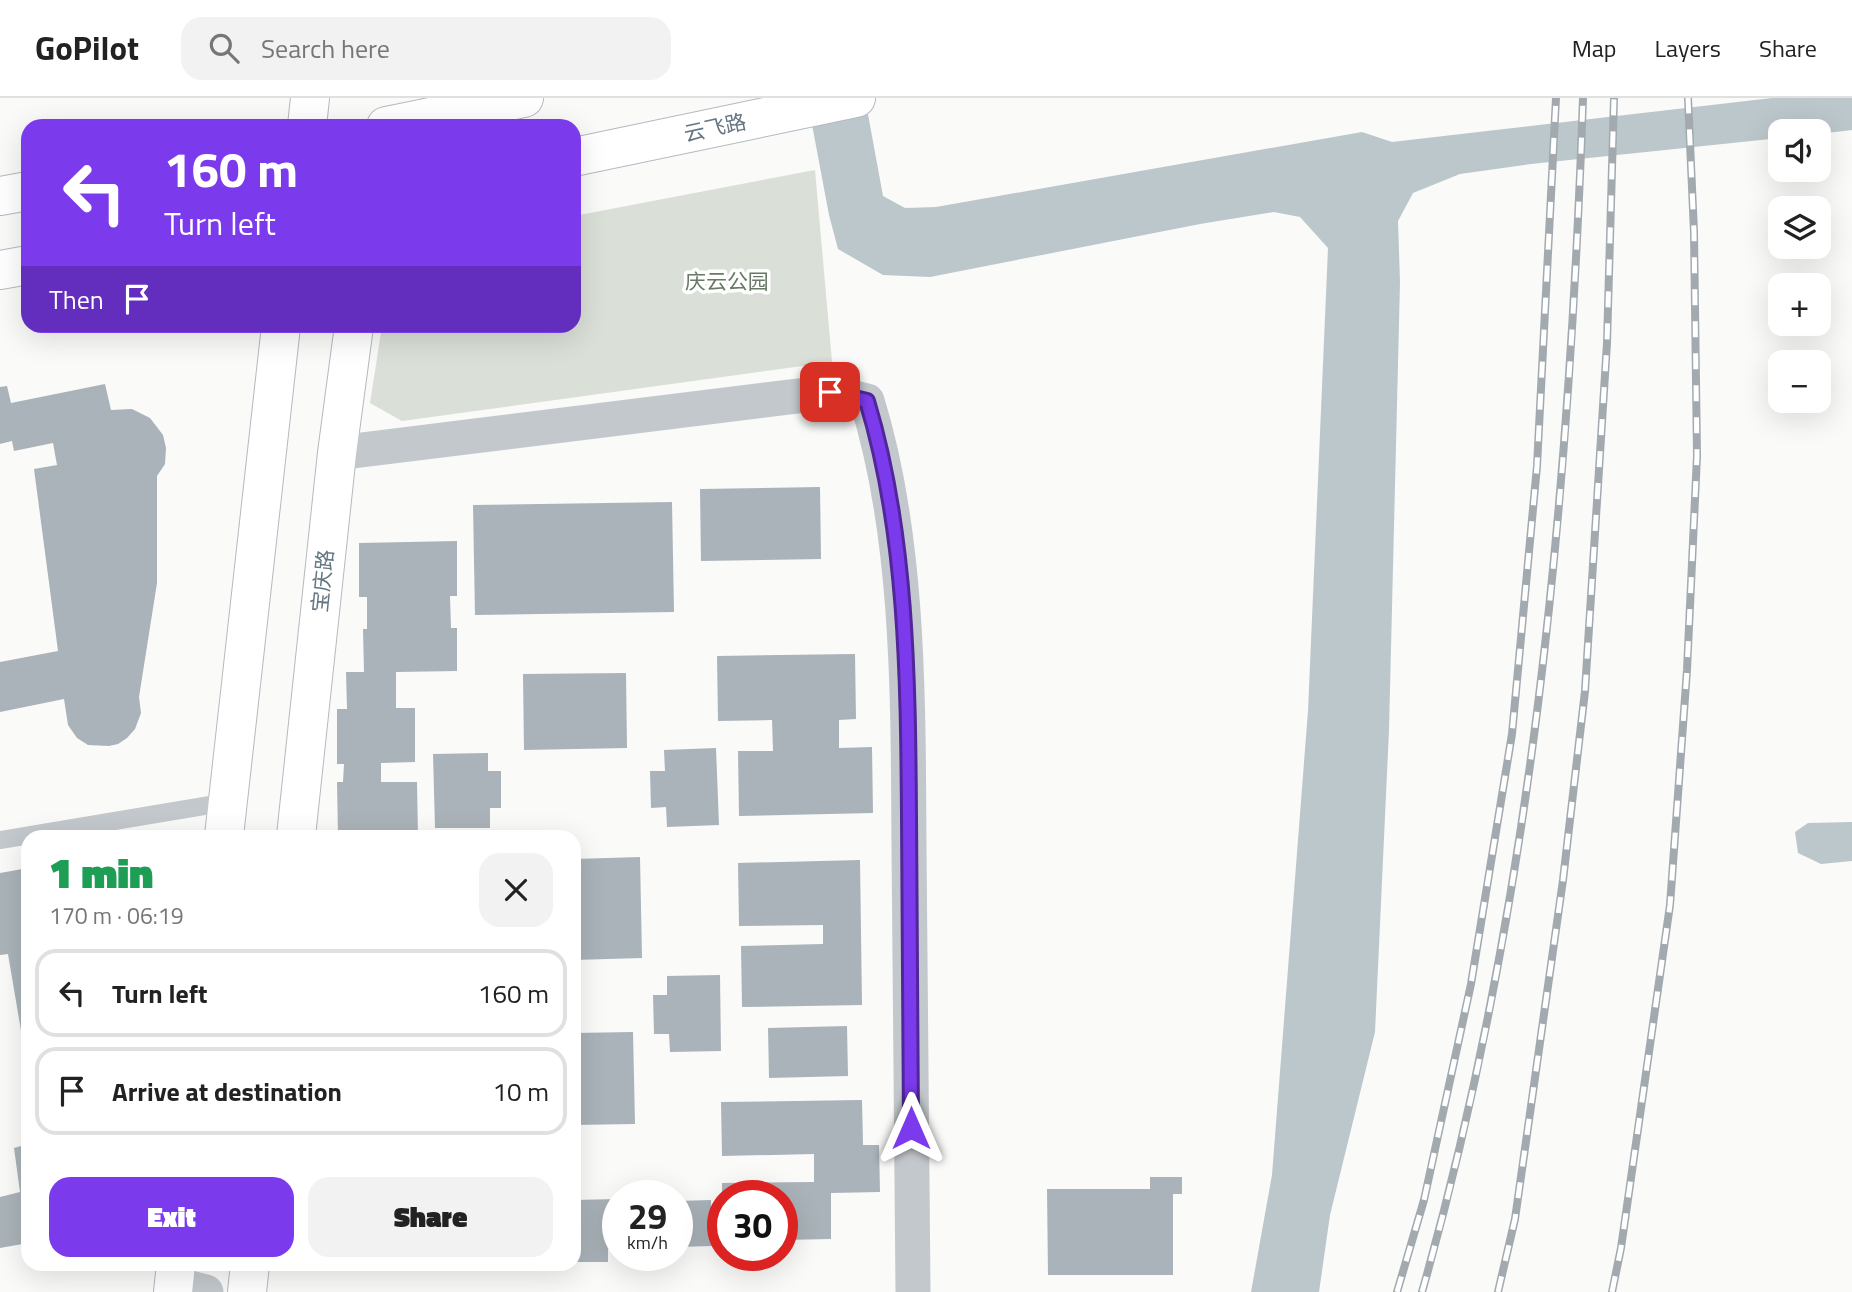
<!DOCTYPE html>
<html lang="en">
<head>
<meta charset="utf-8">
<style>
  :root { --surface:#fff; --page:#f2f2f2; --text:#222; --muted:#767676; --line:#e0e0e0; --accent:#7c3aed }
  body { margin:0; font-family:"Titillium Web","Noto Sans SC",sans-serif; background:var(--page); color:var(--text); height:100vh; display:flex; flex-direction:column; font-size:26px; white-space:nowrap }
  * { box-sizing:border-box; margin:0 }
  p { font-size:23px; color:var(--muted) }
  .icon { flex:none; width:38px; height:38px; fill:none; stroke:currentColor; stroke-width:2; stroke-linecap:round; stroke-linejoin:round }
  .map { position:relative; flex:1; overflow:hidden }
  .details { position:absolute; left:21px; top:732px; width:560px; height:441px; display:flex; flex-direction:column; background:var(--surface); border-radius:21px; box-shadow:0 7px 28px #0002 }
  .details>* { flex:none }
  .hud { position:absolute; left:21px; top:21px; width:560px; height:214px; border-radius:21px; box-shadow:0 7px 28px #0002; background:#7c3aed; color:#fff; overflow:hidden }
  .tools { position:absolute; left:1768px; top:21px; display:grid; gap:14px }
  .tools a { display:grid; place-items:center; width:63px; height:63px; border-radius:14px; background:var(--surface); box-shadow:0 7px 28px #0002; font-size:35px }
  .speed { position:absolute; left:602px; top:1082px; display:flex; gap:14px; font-size:35px; font-weight:700; text-align:center }
  .speed>* { display:grid; place-content:center; width:91px; height:91px; border-radius:50%; background:var(--surface); box-shadow:0 7px 28px #0002; line-height:1 }
  .speed small { font-size:18px; font-weight:400 }
  .speed .limit { border:10px solid #d22; background:#fff; color:#111 }
  .pin { position:absolute; display:grid; place-items:center; width:60px; height:60px; color:#fff; margin:-30px; border-radius:14px; box-shadow:0 4px 10px #0006 }
  .me { position:absolute; width:77px; margin:-38px; rotate:0deg; stroke-linejoin:round; filter:drop-shadow(0 0 5px #0008) }
  .turn { display:flex; align-items:center; gap:24px; height:147px; padding:0 28px; font-size:32px }
  .turn .icon { width:91px; height:91px; stroke-width:2.5 }
  .turn b { display:block; font-size:49px; line-height:60px }
  .then { display:flex; align-items:center; height:66px; padding:0 28px; background:#0003; gap:14px; font-size:26px }
  .round { display:grid; place-items:center; flex:none; width:74px; height:74px; border-radius:21px; background:var(--page) }
  .summary { display:flex; align-items:center; justify-content:space-between; height:119px; padding:0 28px }
  h1 { font-size:42px; font-weight:800; line-height:52px; color:#1e9e55 }
  .button { display:flex; gap:14px; margin-top:auto; padding:14px 28px }
  .button a { flex:1; height:80px; border-radius:21px; background:var(--accent); color:#fff; font-size:28px; font-weight:800; line-height:80px; text-align:center }
  .button a+a { background:var(--page); color:var(--text) }
  ul { padding:0; list-style:none }
  li { display:flex; align-items:center; gap:21px; height:88px; margin:0 14px 10px; padding:0 14px; border:4px solid var(--line); border-radius:21px }
  li div { flex:1 }
  li b { display:block; font-size:26px }
  li em { font-style:normal }
  header { display:flex; align-items:center; gap:42px; box-sizing:border-box; height:98px; padding:0 35px; background:var(--surface); border-bottom:2px solid var(--line) }
  header strong { font-size:33px }
  nav { display:flex; gap:38px; margin-inline-start:auto; font-size:24px }
  .search { width:490px; height:63px; background:var(--page); display:flex; align-items:center; gap:18px; box-sizing:border-box; padding:0 24px; border-radius:21px; color:var(--muted); font-size:26px }
  .map>svg:first-child { display:block }
  .green { fill:#dadfd7 }
  .water { fill:#bbc7cb }
  .building { fill:#aab3b9 }
  .lines { fill:none; stroke-linecap:round; stroke-linejoin:round }
  .secondary-casing { stroke:#b3babf; stroke-width:40 }
  .service { stroke:#c3c8cc; stroke-width:18 }
  .minor { stroke:#c3c8cc; stroke-width:35 }
  .secondary { stroke:#fff; stroke-width:38 }
  .rail-casing { stroke:#a2aab0; stroke-width:8 }
  .rail { stroke:#fff; stroke-width:5; stroke-dasharray:16; stroke-linecap:butt }
  .route-casing { stroke:#51269a; stroke-width:18 }
  .route { stroke:#7c3aed; stroke-width:12 }
  .labels { text-anchor:middle; stroke-width:7; stroke-linejoin:round; paint-order:stroke }
  .street-label { font-size:21px; fill:#657683; stroke:#fff }
  .park-label { font-size:21px; fill:#687a64; stroke:#fff }
</style>
</head>
<body>
<header>
<strong>GoPilot</strong>
<div class="search"><svg class="icon" aria-label="search" viewBox="0 0 24 24"><circle cx="10" cy="10" r="6"/><path d="M15 15l6 6"/></svg>Search here</div>
<nav><a>Map</a><a>Layers</a><a>Share</a></nav>
</header>
<div class="map">
<svg width="1852" height="1194" viewBox="0 0 1852 1194">
  <rect width="100%" height="100%" fill="#fafaf8"/>
  <!-- green -->
  <path class="green" d="M815,72l17,192 -430,59 -32,-18 12,-77h192v-110z"/>
  <!-- water -->
  <g class="water">
    <path d="M807,0h58l18,98 22,12 31,-1 426,-75 30,10 380,-44h80v32l-34,4v-3h-38v7l-249,26 -71,10 -47,19 -15,28 2,61 -11,448 -14,302 -45,183 -11,77h-68l21,-117 36,-464 20,-463 -28,-31 -26,-5 -74,12 -270,53 -47,-2 -45,-26 -9,-34z"/>
    <path d="M1852,724v39l-31,3 -23,-11 -3,-21 13,-9z"/>
  </g>
  <!-- building -->
  <g class="building">
    <path d="M105,286l6,26 21,-1 18,9 13,17 3,13 -1,16 -8,12v107l-18,114 2,16 -6,16 -8,9 -9,6 -9,2 -21,-1 -11,-7 -9,-13 -4,-26 -64,13v-50l58,-11 -24,-182 23,-4 -4,-22 -39,8 -2,-10 -12,3v-57l7,-1 4,17z"/>
    <path d="M820,389l1,72 -120,2 -1,-72z"/>
    <path d="M672,404l2,110 -199,3 -2,-110z"/>
    <path d="M457,443v55h-7l1,32h6v43l-61,1v36h19v54l-34,1v19h36l1,54h-80l-1,-54h6l1,-18h-7v-55h10l-1,-37h18l-1,-43h4v-32h-8v-54z"/>
    <path d="M855,556l1,65 -17,1v28l33,-1 1,66 -134,3 -1,-65h35l-1,-31 -54,1 -1,-65z"/>
    <path d="M626,575l1,75 -103,2 -1,-76z"/>
    <path d="M716,650l3,77 -52,2 -1,-20 -15,1 -1,-37h15l-1,-21z"/>
    <path d="M488,655v18h13v37h-11v20h-55l-2,-74z"/>
    <path d="M640,759l2,101 -68,2v-101z"/>
    <path d="M860,762l2,145 -120,2 -1,-61 82,-2v-19l-84,1 -1,-63z"/>
    <path d="M28,770v198h-1l-19,-112 -8,1v-82z"/>
    <path d="M720,877l1,76 -51,1 -1,-18h-15l-1,-39h14v-19z"/>
    <path d="M847,928l1,50 -79,2 -1,-50z"/>
    <path d="M633,934l2,92 -61,1v-92z"/>
    <path d="M862,1002l1,45h16l1,47 -49,1v46l-49,1v-45h-60v-12l92,-1v-28l-92,2 -1,-54z"/>
    <path d="M28,1046v99l-28,5v-51l20,-5 -6,-44z"/>
    <path d="M1150,1079h32v17h-9v81h-125l-1,-86h103z"/>
    <path d="M618,1101v50h-10v13h-34v-62z"/>
    <path d="M711,1102l1,46 -35,1v-46z"/>
  </g>
  <g class="lines">
    <!-- secondary casing -->
    <g class="secondary-casing">
      <g id="secondary">
        <path d="M307,28l3,-28"/>
        <path d="M386,28l138,-28"/>
        <path d="M574,59l282,-59"/>
        <path d="M0,98l28,-5"/>
        <path d="M0,172l28,-5"/>
        <path d="M224,738l57,-510"/>
        <path d="M296,738l41,-383 17,-127"/>
        <path d="M173,1194l3,-28"/>
        <path d="M247,1194l3,-28"/>
      </g>
    </g>
    <!-- service -->
    <path class="service" d="M0,742l228,-38"/>
    <!-- minor -->
    <g class="minor">
      <path d="M337,355l493,-61 37,9c43,139 41,302 42,446 1,149 3,297 4,445"/>
      <path d="M174,1186l32,8"/>
    </g>
    <!-- secondary -->
    <use href="#secondary" class="secondary"/>
    <!-- rail casing -->
    <g class="rail-casing">
      <g id="rail">
        <path d="M1397,1194l27,-92 47,-216 41,-250 25,-268 19,-368"/>
        <path d="M1422,1194c110,-387 147,-793 161,-1194"/>
        <path d="M1498,1194l17,-73 48,-339 22,-189 22,-348 7,-245"/>
        <path d="M1612,1194l9,-44 49,-343 17,-235 10,-214 -3,-224 -6,-134"/>
      </g>
    </g>
    <!-- rail -->
    <use href="#rail" class="rail"/>
  </g>
  <g class="lines">
    <!-- route casing -->
    <g class="route-casing">
      <path id="route" d="M830,294l37,9c40,132 41,278 42,415 1,104 2,208 2,312"/>
    </g>
    <!-- route -->
    <use href="#route" class="route"/>
  </g>
  <g class="labels">
    <!-- street labels -->
    <g class="street-label">
      <text transform="translate(715 30) rotate(-12)" y="7">云飞路</text>
      <text transform="translate(323 483) rotate(-84)" y="7">宝庆路</text>
    </g>
    <!-- park labels -->
    <g class="park-label">
      <text x="727" y="191">庆云公园</text>
    </g>
  </g>
</svg>
<div class="tools">
<a><svg class="icon" aria-label="sound" viewBox="0 0 24 24"><path d="M4 9h4l5-4v14l-5-4H4zM17 9q2 3 0 6"/></svg></a>
<a><svg class="icon" aria-label="layers" viewBox="0 0 24 24"><path d="M12 4l9 5-9 5-9-5zM3 14l9 5 9-5"/></svg></a>
<a>+</a>
<a>−</a>
</div>
<div class="speed"><div>29<small>km/h</small></div><div class="limit">30</div></div>
<div class="pin" style="left:830px;top:294px;background:#d93025"><svg class="icon" aria-label="arrive" viewBox="0 0 24 24"><path d="M6 21V4h12l-3 4 3 4H6"/></svg></div>
<svg class="me" style="left:911px;top:1030px" viewBox="-20 -20 40 40"><path d="M0-17L14 15 0 8-14 15z" fill="#7c3aed" stroke="#fff" stroke-width="4"/></svg>
<div class="hud">
<div class="turn"><svg class="icon" aria-label="left" viewBox="0 0 24 24"><path d="M17 20v-9H6M10 6l-5 5 5 5"/></svg><div><b>160 m</b>Turn left</div></div>
<div class="then">Then<svg class="icon" aria-label="arrive" viewBox="0 0 24 24"><path d="M6 21V4h12l-3 4 3 4H6"/></svg></div>
</div>
<section class="details">
<div class="summary"><div><h1>1 min</h1><p>170 m · 06:19</p></div><a class="round"><svg class="icon" aria-label="close" viewBox="0 0 24 24"><path d="M6 6l12 12M18 6L6 18"/></svg></a></div>
<ul>
<li><svg class="icon" aria-label="left" viewBox="0 0 24 24"><path d="M17 20v-9H6M10 6l-5 5 5 5"/></svg><div><b>Turn left</b></div><em>160 m</em></li>
<li><svg class="icon" aria-label="arrive" viewBox="0 0 24 24"><path d="M6 21V4h12l-3 4 3 4H6"/></svg><div><b>Arrive at destination</b></div><em>10 m</em></li>
</ul>
<div class="button"><a>Exit</a><a>Share</a></div>
</section>
</div>
</body>
</html>
